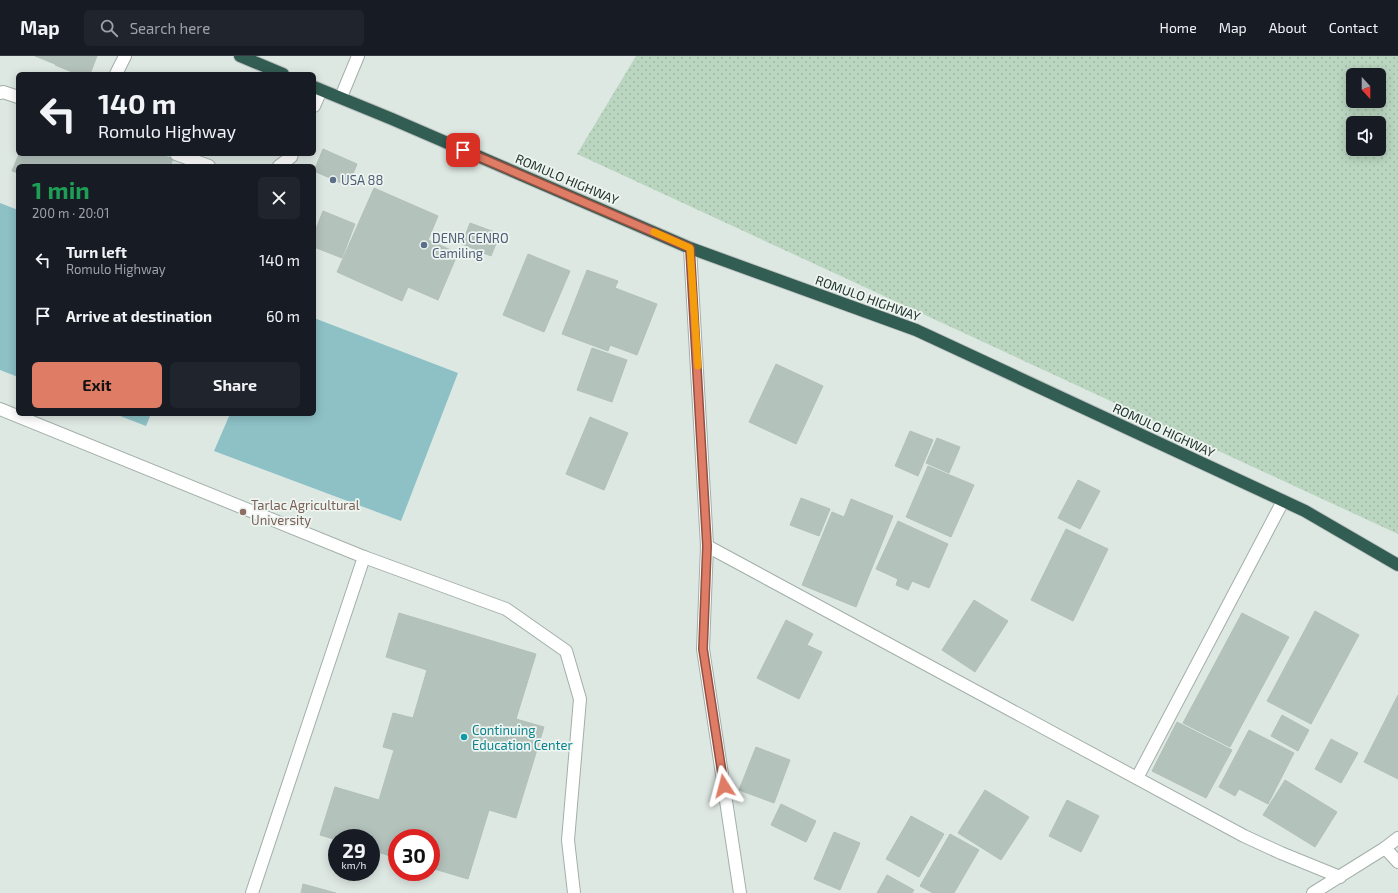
<!DOCTYPE html>
<html lang="en">
<head>
<meta charset="utf-8">
<style>
  :root { --surface:#171b24; --page:#20242c; --text:#f1f3f6; --muted:#9ea1a6; --line:#363941; --accent:#df7c65 }
  body { margin:0; font-family:"Exo 2",sans-serif; background:var(--page); color:var(--text); height:100vh; display:flex; flex-direction:column; font-size:15px; white-space:nowrap }
  * { box-sizing:border-box; margin:0 }
  p { font-size:13px; color:var(--muted) }
  .icon { flex:none; width:22px; height:22px; fill:none; stroke:currentColor; stroke-width:2; stroke-linecap:round; stroke-linejoin:round }
  .map { position:relative; flex:1; overflow:hidden }
  .side { position:absolute; left:16px; top:108px; width:300px; height:252px; display:flex; flex-direction:column; background:var(--surface); border-radius:6px; box-shadow:0 2px 10px #0003 }
  .side>* { flex:none }
  .top-card { position:absolute; left:16px; top:16px; width:300px; height:84px; border-radius:6px; box-shadow:0 2px 10px #0003; background:#171b24; color:var(--text); overflow:hidden }
  .needle { width:26px; rotate:159deg }
  .fabs { position:absolute; left:1346px; top:12px; display:grid; gap:8px }
  .fabs a { display:grid; place-items:center; width:40px; height:40px; border-radius:6px; background:var(--surface); box-shadow:0 2px 10px #0003; font-size:20px }
  .speed { position:absolute; left:328px; top:773px; display:flex; gap:8px; font-size:20px; font-weight:700; text-align:center }
  .speed>* { display:grid; place-content:center; width:52px; height:52px; border-radius:50%; background:var(--surface); box-shadow:0 2px 10px #0003; line-height:1 }
  .speed small { font-size:10px; font-weight:400 }
  .speed .limit { border:6px solid #d22; background:#fff; color:#111 }
  .pin { position:absolute; display:grid; place-items:center; width:34px; height:34px; color:#fff; margin:-17px; border-radius:8px; box-shadow:0 2px 6px #0006 }
  .me { position:absolute; width:44px; margin:-22px; rotate:351deg; stroke-linejoin:round; filter:drop-shadow(0 0 3px #0008) }
  .turn { display:flex; align-items:center; gap:14px; height:84px; padding:0 16px; font-size:18px }
  .turn .icon { width:52px; height:52px; stroke-width:2.5 }
  .turn b { display:block; font-size:28px; line-height:34px }
  .round { display:grid; place-items:center; flex:none; width:42px; height:42px; border-radius:6px; background:var(--page) }
  .summary { display:flex; align-items:center; justify-content:space-between; height:68px; padding:0 16px }
  h1 { font-size:24px; font-weight:700; line-height:30px; color:#1e9e55 }
  .action { display:flex; gap:8px; margin-top:auto; padding:8px 16px }
  .action a { flex:1; height:46px; border-radius:6px; background:var(--accent); color:#111; font-size:16px; font-weight:700; line-height:46px; text-align:center }
  .action a+a { background:var(--page); color:var(--text) }
  ul { padding:0; list-style:none }
  li { display:flex; align-items:center; gap:12px; height:56px; padding:0 16px }
  li div { flex:1 }
  li b { display:block; font-size:15px }
  li em { font-style:normal }
  header { display:flex; align-items:center; gap:24px; box-sizing:border-box; height:56px; padding:0 20px; background:var(--surface); border-bottom:1px solid var(--line) }
  header strong { font-size:19px }
  nav { display:flex; gap:22px; margin-inline-start:auto; font-size:14px }
  .search { width:280px; height:36px; background:var(--page); display:flex; align-items:center; gap:10px; box-sizing:border-box; padding:0 14px; border-radius:6px; color:var(--muted); font-size:15px }
  .map>svg:first-child { display:block }
  .grass { fill:url(#grass-dots); fill-rule:evenodd }
  .water { fill:#8dc1c6 }
  .building { fill:#b4c2bc; stroke:#b2c0b9 }
  .lines { fill:none; stroke-linecap:round; stroke-linejoin:round }
  .minor-casing { stroke:#a2afa9; stroke-width:14 }
  .highway-casing { stroke:#bdc2c1; stroke-width:14 }
  .minor { stroke:#fff; stroke-width:12 }
  .highway { stroke:#325d52; stroke-width:12 }
  .route-casing { stroke:#915142; stroke-width:10 }
  .route { stroke:#df7c65; stroke-width:7 }
  .slow { stroke:#f59e0b; stroke-width:7 }
  .service-dot { fill:#5c6f8a; stroke:#eef5f1; stroke-width:1.5 }
  .education-dot { fill:#8d6e63; stroke:#eef5f1; stroke-width:1.5 }
  .culture-dot { fill:#0f9aa8; stroke:#eef5f1; stroke-width:1.5 }
  .labels { text-anchor:middle; stroke-width:3.5; stroke-linejoin:round; paint-order:stroke }
  .street-label { font-size:13px; fill:#22352f; stroke:#eef5f1 }
  .service-label { font-size:13px; fill:#4e5e75; stroke:#eef5f1; text-anchor:start }
  .education-label { font-size:13px; fill:#785e54; stroke:#eef5f1; text-anchor:start }
  .culture-label { font-size:13px; fill:#0d838f; stroke:#eef5f1; text-anchor:start }
</style>
</head>
<body>
<header>
<strong>Map</strong>
<div class="search"><svg class="icon" aria-label="search" viewBox="0 0 24 24"><circle cx="10" cy="10" r="6"/><path d="M15 15l6 6"/></svg>Search here</div>
<nav><a>Home</a><a>Map</a><a>About</a><a>Contact</a></nav>
</header>
<div class="map">
<svg width="1398" height="837" viewBox="0 0 1398 837">
  <defs>
    <pattern id="grass-dots" width="8" height="8" patternUnits="userSpaceOnUse"><rect width="8" height="8" fill="#bad6c0"/><path d="M2 2h.1M6 6h.1" fill="none" stroke="#a0b8a5" stroke-width="1.8" stroke-linecap="round"/></pattern>
  </defs>
  <rect width="100%" height="100%" fill="#dee8e3"/>
  <!-- grass -->
  <path class="grass" d="M636,0h762v478l-821,-380zM1353,19h26v26h-26zM1353,67h26v26h-26z"/>
  <!-- water -->
  <g class="water">
    <path d="M0,147l18,7v167l-18,-7z"/>
    <path d="M314,262l144,55 -57,148 -187,-70 16,-37h84z"/>
    <path d="M115,358h36l-5,12z"/>
  </g>
  <!-- building -->
  <g class="building">
    <path d="M35,0h23l-3,8z"/>
    <path d="M59,0h38l-7,18h-13l-22,-9z"/>
    <path d="M323,93l34,15 -9,22 -34,-15z"/>
    <path d="M19,98h57l-5,12h-53v7l-6,-2z"/>
    <path d="M77,98h37l3,1 1,-1h41l14,5 -3,7h-98z"/>
    <path d="M374,132l64,28 -10,24 30,13 -20,47 -30,-13 -6,14 -65,-29z"/>
    <path d="M323,155l32,13 -13,34 -28,-11v-13z"/>
    <path d="M470,167l30,11 -9,22 -29,-12z"/>
    <path d="M528,198l42,17 -26,61 -41,-17z"/>
    <path d="M587,214l31,11 -3,7 42,16 -20,51 -27,-10 -2,6 -46,-17z"/>
    <path d="M592,292l35,12 -15,42 -35,-12z"/>
    <path d="M776,308l47,22 -27,58 -47,-22z"/>
    <path d="M590,361l38,16 -24,57 -38,-16z"/>
    <path d="M910,375l23,9 -15,36 -23,-10z"/>
    <path d="M937,382l23,9 -11,26 -23,-10z"/>
    <path d="M928,410l46,19 -23,52 -45,-20z"/>
    <path d="M1078,424l22,11 -20,38 -22,-11z"/>
    <path d="M801,442l29,11 -11,27 -29,-11z"/>
    <path d="M851,443l42,17 -37,91 -54,-22 30,-73 12,5z"/>
    <path d="M898,465l50,23 -19,44 -17,-7 -4,9 -12,-5 2,-6 -22,-10z"/>
    <path d="M1066,473l42,20 -35,72 -42,-21z"/>
    <path d="M974,544l34,21 -33,51 -33,-22z"/>
    <path d="M1315,555l44,24 -48,89 -44,-23z"/>
    <path d="M399,557l137,41 -20,65 28,8 -28,91 -27,-8 -21,69 -37,-11v-30h-34v20l-26,-8v-12h-34v2l-17,-5 15,-48 44,13 15,-50 -11,-3 10,-34 20,5 14,-48 -41,-13z"/>
    <path d="M1242,557l47,24 -59,110 -47,-24z"/>
    <path d="M786,564l27,14 -6,11 15,7 -23,47 -42,-21z"/>
    <path d="M1398,639v84l-34,-17z"/>
    <path d="M1282,659l27,15 -11,21 -27,-15z"/>
    <path d="M1177,666l55,28 -26,48 -54,-27z"/>
    <path d="M1249,674l45,23 -26,51 -29,-15 -4,7 -16,-9z"/>
    <path d="M1331,683l27,14 -17,30 -26,-14z"/>
    <path d="M756,691l34,13 -16,43 -35,-13z"/>
    <path d="M1285,724l52,32 -22,35 -52,-32z"/>
    <path d="M985,734l44,27 -28,43 -43,-27z"/>
    <path d="M1067,744l32,16 -18,36 -32,-16z"/>
    <path d="M781,748l35,17 -10,21 -35,-17z"/>
    <path d="M911,760l33,18 -25,43 -33,-18z"/>
    <path d="M834,776l26,11 -20,47 -26,-11z"/>
    <path d="M950,778l29,16 -25,43h-21l-13,-7z"/>
    <path d="M887,819l27,15 -2,3h-35z"/>
    <path d="M303,828l33,9h-35z"/>
  </g>
  <g class="lines">
    <!-- minor casing -->
    <g class="minor-casing">
      <g id="minor">
        <path d="M116,18l9,-18"/>
        <path d="M0,37l3,-1 15,5"/>
        <path d="M341,41l17,-41"/>
        <path d="M314,50l7,-16"/>
        <path d="M176,98l33,12"/>
        <path d="M279,110l12,-9 1,-3"/>
        <path d="M690,192l17,298 -4,103 37,244"/>
        <path d="M0,353l364,148 142,52 60,42 14,48 -12,141 6,53"/>
        <path d="M707,490l537,290 37,17 59,24"/>
        <path d="M1137,722l146,-277"/>
        <path d="M1385,792l13,14"/>
        <path d="M252,837l112,-336"/>
        <path d="M1313,837l72,-45 13,-10"/>
      </g>
    </g>
    <!-- highway casing -->
    <g class="highway-casing">
      <g id="highway">
        <path d="M240,0l43,18"/>
        <path d="M314,31l78,32 298,129 226,82 389,181 93,54"/>
      </g>
    </g>
    <!-- minor -->
    <use href="#minor" class="minor"/>
    <!-- highway -->
    <use href="#highway" class="highway"/>
  </g>
  <g class="lines">
    <!-- route casing -->
    <g class="route-casing">
      <path id="route" d="M463,94l227,98 17,298 -4,103 21,137"/>
    </g>
    <!-- route -->
    <use href="#route" class="route"/>
    <!-- slow -->
    <path class="slow" d="M654,176l36,16 8,118"/>
  </g>
  <!-- markers -->
  <g class="service-dot">
    <circle cx="333" cy="124" r="4"/>
    <circle cx="424" cy="189" r="4"/>
  </g>
  <circle class="education-dot" cx="243" cy="456" r="4"/>
  <circle class="culture-dot" cx="464" cy="681" r="4"/>
  <g class="labels">
    <!-- street labels -->
    <g class="street-label">
      <text transform="translate(567 123) rotate(23)" y="5">ROMULO HIGHWAY</text>
      <text transform="translate(868 242) rotate(20)" y="5">ROMULO HIGHWAY</text>
      <text transform="translate(1164 374) rotate(25)" y="5">ROMULO HIGHWAY</text>
    </g>
    <!-- service labels -->
    <g class="service-label">
      <text x="341" y="129">USA 88</text>
      <text x="432" y="187">DENR CENRO<tspan x="432" dy="15">Camiling</tspan></text>
    </g>
    <!-- education labels -->
    <g class="education-label">
      <text x="251" y="454">Tarlac Agricultural<tspan x="251" dy="15">University</tspan></text>
    </g>
    <!-- culture labels -->
    <g class="culture-label">
      <text x="472" y="679">Continuing<tspan x="472" dy="15">Education Center</tspan></text>
    </g>
  </g>
</svg>
<div class="fabs">
<a><svg class="needle" viewBox="-14 -14 28 28"><path d="M0-13l5 13h-10z" fill="#e53935"/><path d="M0 13l5-13h-10z" fill="#9ea1a6"/></svg></a>
<a><svg class="icon" aria-label="sound" viewBox="0 0 24 24"><path d="M4 9h4l5-4v14l-5-4H4zM17 9q2 3 0 6"/></svg></a>
</div>
<div class="speed"><div>29<small>km/h</small></div><div class="limit">30</div></div>
<div class="pin" style="left:463px;top:94px;background:#d93025"><svg class="icon" aria-label="arrive" viewBox="0 0 24 24"><path d="M6 21V4h12l-3 4 3 4H6"/></svg></div>
<svg class="me" style="left:724px;top:730px" viewBox="-20 -20 40 40"><path d="M0-17L14 15 0 8-14 15z" fill="#df7c65" stroke="#fff" stroke-width="4"/></svg>
<div class="top-card">
<div class="turn"><svg class="icon" aria-label="left" viewBox="0 0 24 24"><path d="M17 20v-9H6M10 6l-5 5 5 5"/></svg><div><b>140 m</b>Romulo Highway</div></div>
</div>
<section class="side">
<div class="summary"><div><h1>1 min</h1><p>200 m · 20:01</p></div><a class="round"><svg class="icon" aria-label="close" viewBox="0 0 24 24"><path d="M6 6l12 12M18 6L6 18"/></svg></a></div>
<ul>
<li><svg class="icon" aria-label="left" viewBox="0 0 24 24"><path d="M17 20v-9H6M10 6l-5 5 5 5"/></svg><div><b>Turn left</b><p>Romulo Highway</p></div><em>140 m</em></li>
<li><svg class="icon" aria-label="arrive" viewBox="0 0 24 24"><path d="M6 21V4h12l-3 4 3 4H6"/></svg><div><b>Arrive at destination</b></div><em>60 m</em></li>
</ul>
<div class="action"><a>Exit</a><a>Share</a></div>
</section>
</div>
</body>
</html>
